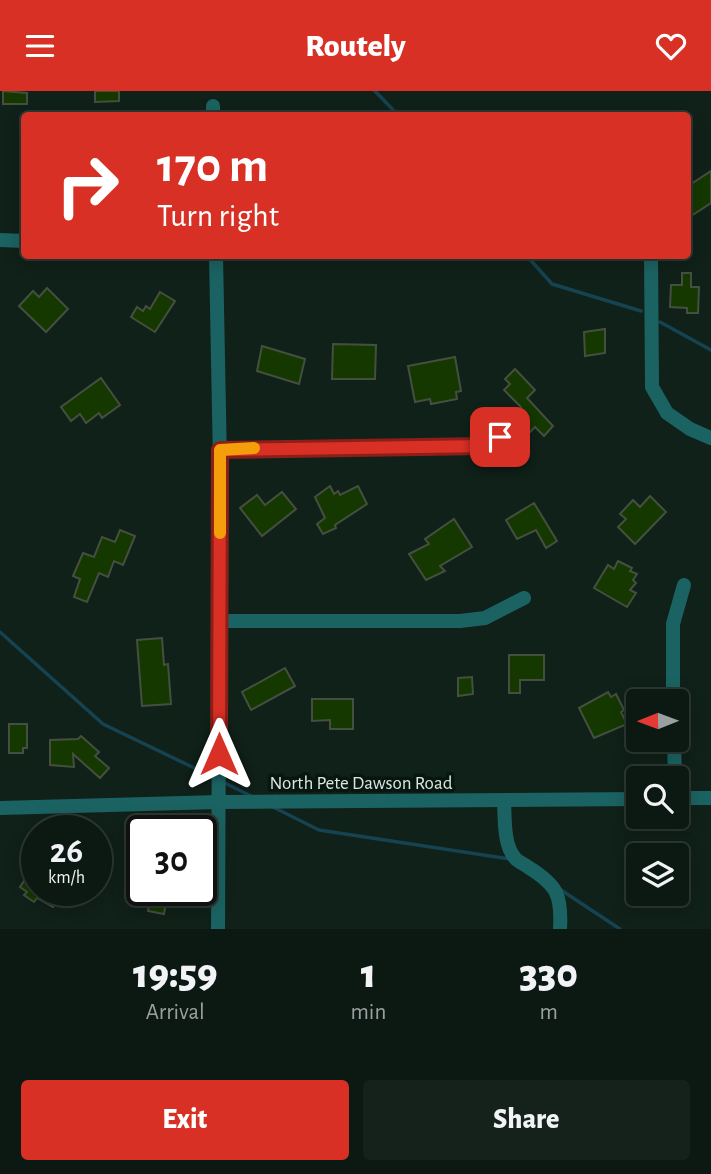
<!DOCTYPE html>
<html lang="en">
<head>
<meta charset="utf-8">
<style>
  :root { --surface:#0c1913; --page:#15221c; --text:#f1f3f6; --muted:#9aa0a0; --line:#2c3833; --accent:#d93025 }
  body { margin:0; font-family:"Alegreya Sans",sans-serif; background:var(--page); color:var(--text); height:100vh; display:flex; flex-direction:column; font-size:26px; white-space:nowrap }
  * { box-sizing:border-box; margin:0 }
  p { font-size:23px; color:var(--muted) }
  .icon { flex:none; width:38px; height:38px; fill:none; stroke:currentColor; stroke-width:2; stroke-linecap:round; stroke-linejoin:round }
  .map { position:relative; height:838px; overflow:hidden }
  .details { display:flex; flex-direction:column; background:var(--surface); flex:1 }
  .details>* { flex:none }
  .banner { position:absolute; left:21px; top:21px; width:670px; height:147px; border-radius:7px; box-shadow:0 4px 18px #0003,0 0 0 2px var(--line); background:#d93025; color:#fff; overflow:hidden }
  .needle { width:46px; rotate:269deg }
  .fabs { position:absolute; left:626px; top:598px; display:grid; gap:14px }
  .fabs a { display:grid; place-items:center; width:63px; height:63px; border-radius:7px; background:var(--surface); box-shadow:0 4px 18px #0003,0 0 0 2px var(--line); font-size:35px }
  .speed { position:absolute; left:21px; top:724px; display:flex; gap:14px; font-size:35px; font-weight:700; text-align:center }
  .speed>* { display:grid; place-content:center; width:91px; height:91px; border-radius:50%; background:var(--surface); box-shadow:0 4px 18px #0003,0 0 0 2px var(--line); line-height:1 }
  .speed small { font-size:18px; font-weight:400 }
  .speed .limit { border:4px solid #111; border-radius:10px; background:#fff; color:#111 }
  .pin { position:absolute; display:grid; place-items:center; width:60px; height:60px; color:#fff; margin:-30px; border-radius:14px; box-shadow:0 4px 10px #0006 }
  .me { position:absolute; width:77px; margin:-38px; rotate:0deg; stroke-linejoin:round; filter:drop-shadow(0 0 5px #0008) }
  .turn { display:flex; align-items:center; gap:24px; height:147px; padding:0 21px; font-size:32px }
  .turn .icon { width:91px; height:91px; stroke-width:2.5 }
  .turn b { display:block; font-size:49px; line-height:60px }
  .eta { display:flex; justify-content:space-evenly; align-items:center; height:119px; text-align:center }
  .eta b { font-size:42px; font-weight:800; line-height:49px }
  .cta { display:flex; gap:14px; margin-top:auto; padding:14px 21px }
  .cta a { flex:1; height:80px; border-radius:7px; background:var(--accent); color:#fff; font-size:28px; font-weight:800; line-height:80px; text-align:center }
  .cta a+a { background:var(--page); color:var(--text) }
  header { display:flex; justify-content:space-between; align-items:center; height:91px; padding:0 21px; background:var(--accent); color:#fff; font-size:32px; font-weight:800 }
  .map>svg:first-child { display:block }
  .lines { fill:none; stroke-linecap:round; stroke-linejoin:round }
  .stream { stroke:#154352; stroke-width:3.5 }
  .building { fill:#143800; stroke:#454f40; stroke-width:2 }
  .minor { stroke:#1b6362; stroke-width:14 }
  .route-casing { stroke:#8d1f18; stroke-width:18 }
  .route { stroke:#d93025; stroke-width:12 }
  .slow { stroke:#f59e0b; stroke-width:12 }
  .labels { text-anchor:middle; stroke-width:7; stroke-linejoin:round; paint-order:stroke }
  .street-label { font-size:19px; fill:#dbe6e1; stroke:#071710 }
</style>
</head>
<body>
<header><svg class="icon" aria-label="menu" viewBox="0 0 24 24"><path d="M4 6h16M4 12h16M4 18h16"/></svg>Routely<svg class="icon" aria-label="heart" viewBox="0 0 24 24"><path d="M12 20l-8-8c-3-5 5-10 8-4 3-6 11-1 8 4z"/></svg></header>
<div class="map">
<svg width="711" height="838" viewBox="0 0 711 838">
  <rect width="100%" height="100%" fill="#102119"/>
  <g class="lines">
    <!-- stream -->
    <g class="stream">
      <path d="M375,0l23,24"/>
      <path d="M526,164l26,29 89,27"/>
      <path d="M660,231l51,28"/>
      <path d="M0,541l103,92 110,53"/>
      <path d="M223,691l28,14"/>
      <path d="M273,716l46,23 191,29"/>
      <path d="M561,799l59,39"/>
    </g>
  </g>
  <!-- building -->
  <g class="building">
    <path d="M3,0l24,2v11h-24z"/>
    <path d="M95,0h24v10l-24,1z"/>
    <path d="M711,80v32l-23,15v-32z"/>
    <path d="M682,182h9v14h8l-1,26h-11v-5l-17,-1 1,-22h11z"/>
    <path d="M47,197l21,21 -22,23 -27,-26 14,-15 6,6z"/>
    <path d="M160,201l15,9 -20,31 -24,-15 6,-10 6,4 3,-5 4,3z"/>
    <path d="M605,238v24l-20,3 -1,-24z"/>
    <path d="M333,253l43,1 -1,34h-43z"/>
    <path d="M262,255l43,13 -6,25 -42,-13z"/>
    <path d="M455,266l6,34 -5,1 1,7 -26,5 -1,-5 -15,3 -7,-36z"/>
    <path d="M515,278l20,21 -8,8 26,28 -9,10 -9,-9 -8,8 -11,-12 7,-6 -4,-4 2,-6 -17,-17 6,-6 -5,-5z"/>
    <path d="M101,287l19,27 -18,13 -3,-5 -13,10 -6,-9 -9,7 -10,-14z"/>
    <path d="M330,395l4,8 4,-3 2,4 18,-9 9,18 -32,21 1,3 -13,6 -6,-10 8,-6 -10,-21z"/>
    <path d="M282,401l14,17 -34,27 -22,-28 17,-13 8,10z"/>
    <path d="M650,405l16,16 -31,32 -17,-17 8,-8 -6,-5 13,-14 7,7z"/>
    <path d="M534,412l23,38 -11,7 -10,-18 -19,9 -11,-19z"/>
    <path d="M454,428l18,28 -32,19 5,5 -19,9 -17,-26 20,-10 -4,-5z"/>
    <path d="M120,439l15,6 -12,29 -9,-4 -6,16 -9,-4 -12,29 -13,-5 6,-18 -7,-3 10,-23 11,4 8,-20 13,5z"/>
    <path d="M618,470l14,7 -2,3 7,3 -4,6 3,3 -6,7 6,3 -9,14 -33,-19 14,-23 6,4z"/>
    <path d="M162,547l2,27 4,-1 3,40 -29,2 -5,-66z"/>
    <path d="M509,564h35v25h-24v13h-11z"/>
    <path d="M285,577l10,18 -44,24 -9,-18z"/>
    <path d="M472,586l1,17 -15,2v-18z"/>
    <path d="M608,601l3,5 5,-3 8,16 -3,2 6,12 -33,14 -15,-30z"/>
    <path d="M312,608h41v30h-23v-9l-18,1z"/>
    <path d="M9,633h18v24h-4v5h-14z"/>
    <path d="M81,645l18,16 -4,4 14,12 -9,10 -27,-24 1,13 -24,-2v-25l28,-1z"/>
    <path d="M26,787l7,5 4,-5v13h26l-10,16 -16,-9 -3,4 -10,-7 3,-3 -7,-5z"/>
    <path d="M133,800h35l-4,23 -16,-3 2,-12 -17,-3z"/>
  </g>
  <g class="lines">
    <!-- minor -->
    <g class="minor">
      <path d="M213,15v9"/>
      <path d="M0,149l24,1"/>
      <path d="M216,164l4,208 -2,466"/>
      <path d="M651,164l1,132 15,26 23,16 21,9"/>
      <path d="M220,359l266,-4 14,-9"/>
      <path d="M220,530h240l25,-3 39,-20"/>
      <path d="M673,611v-78l11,-39"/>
      <path d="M674,649l1,39"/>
      <path d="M677,707h34"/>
      <path d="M504,709c1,16 -1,45 11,58 3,4 9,6 13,9 29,18 34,28 32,62"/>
      <path d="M0,717l219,-6 420,-3"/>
    </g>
  </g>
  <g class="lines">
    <!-- route casing -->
    <g class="route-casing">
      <path id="route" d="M219,663l1,-304 266,-4 14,-9"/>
    </g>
    <!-- route -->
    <use href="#route" class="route"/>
    <!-- slow -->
    <path class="slow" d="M220,442v-83l34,-2"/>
  </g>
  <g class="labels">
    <!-- street labels -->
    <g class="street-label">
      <text x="361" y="698">North Pete Dawson Road</text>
    </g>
  </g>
</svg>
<div class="fabs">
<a><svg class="needle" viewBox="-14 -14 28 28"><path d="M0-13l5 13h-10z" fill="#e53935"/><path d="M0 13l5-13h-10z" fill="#9aa0a0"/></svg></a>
<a><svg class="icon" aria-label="search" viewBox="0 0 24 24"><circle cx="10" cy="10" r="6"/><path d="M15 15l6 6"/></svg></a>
<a><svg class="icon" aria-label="layers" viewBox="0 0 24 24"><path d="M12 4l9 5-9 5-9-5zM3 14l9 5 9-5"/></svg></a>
</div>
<div class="speed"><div>26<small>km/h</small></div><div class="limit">30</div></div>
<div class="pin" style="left:500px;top:346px;background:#d93025"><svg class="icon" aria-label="arrive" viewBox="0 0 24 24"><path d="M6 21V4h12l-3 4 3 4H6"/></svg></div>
<svg class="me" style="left:219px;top:663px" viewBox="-20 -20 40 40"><path d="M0-17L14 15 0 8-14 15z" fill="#d93025" stroke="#fff" stroke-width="4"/></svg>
<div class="banner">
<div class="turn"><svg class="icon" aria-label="right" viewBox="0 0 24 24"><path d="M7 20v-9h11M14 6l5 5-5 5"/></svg><div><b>170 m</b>Turn right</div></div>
</div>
</div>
<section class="details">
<div class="eta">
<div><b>19:59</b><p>Arrival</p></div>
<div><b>1</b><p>min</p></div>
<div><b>330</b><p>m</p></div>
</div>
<div class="cta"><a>Exit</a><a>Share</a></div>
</section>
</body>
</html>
